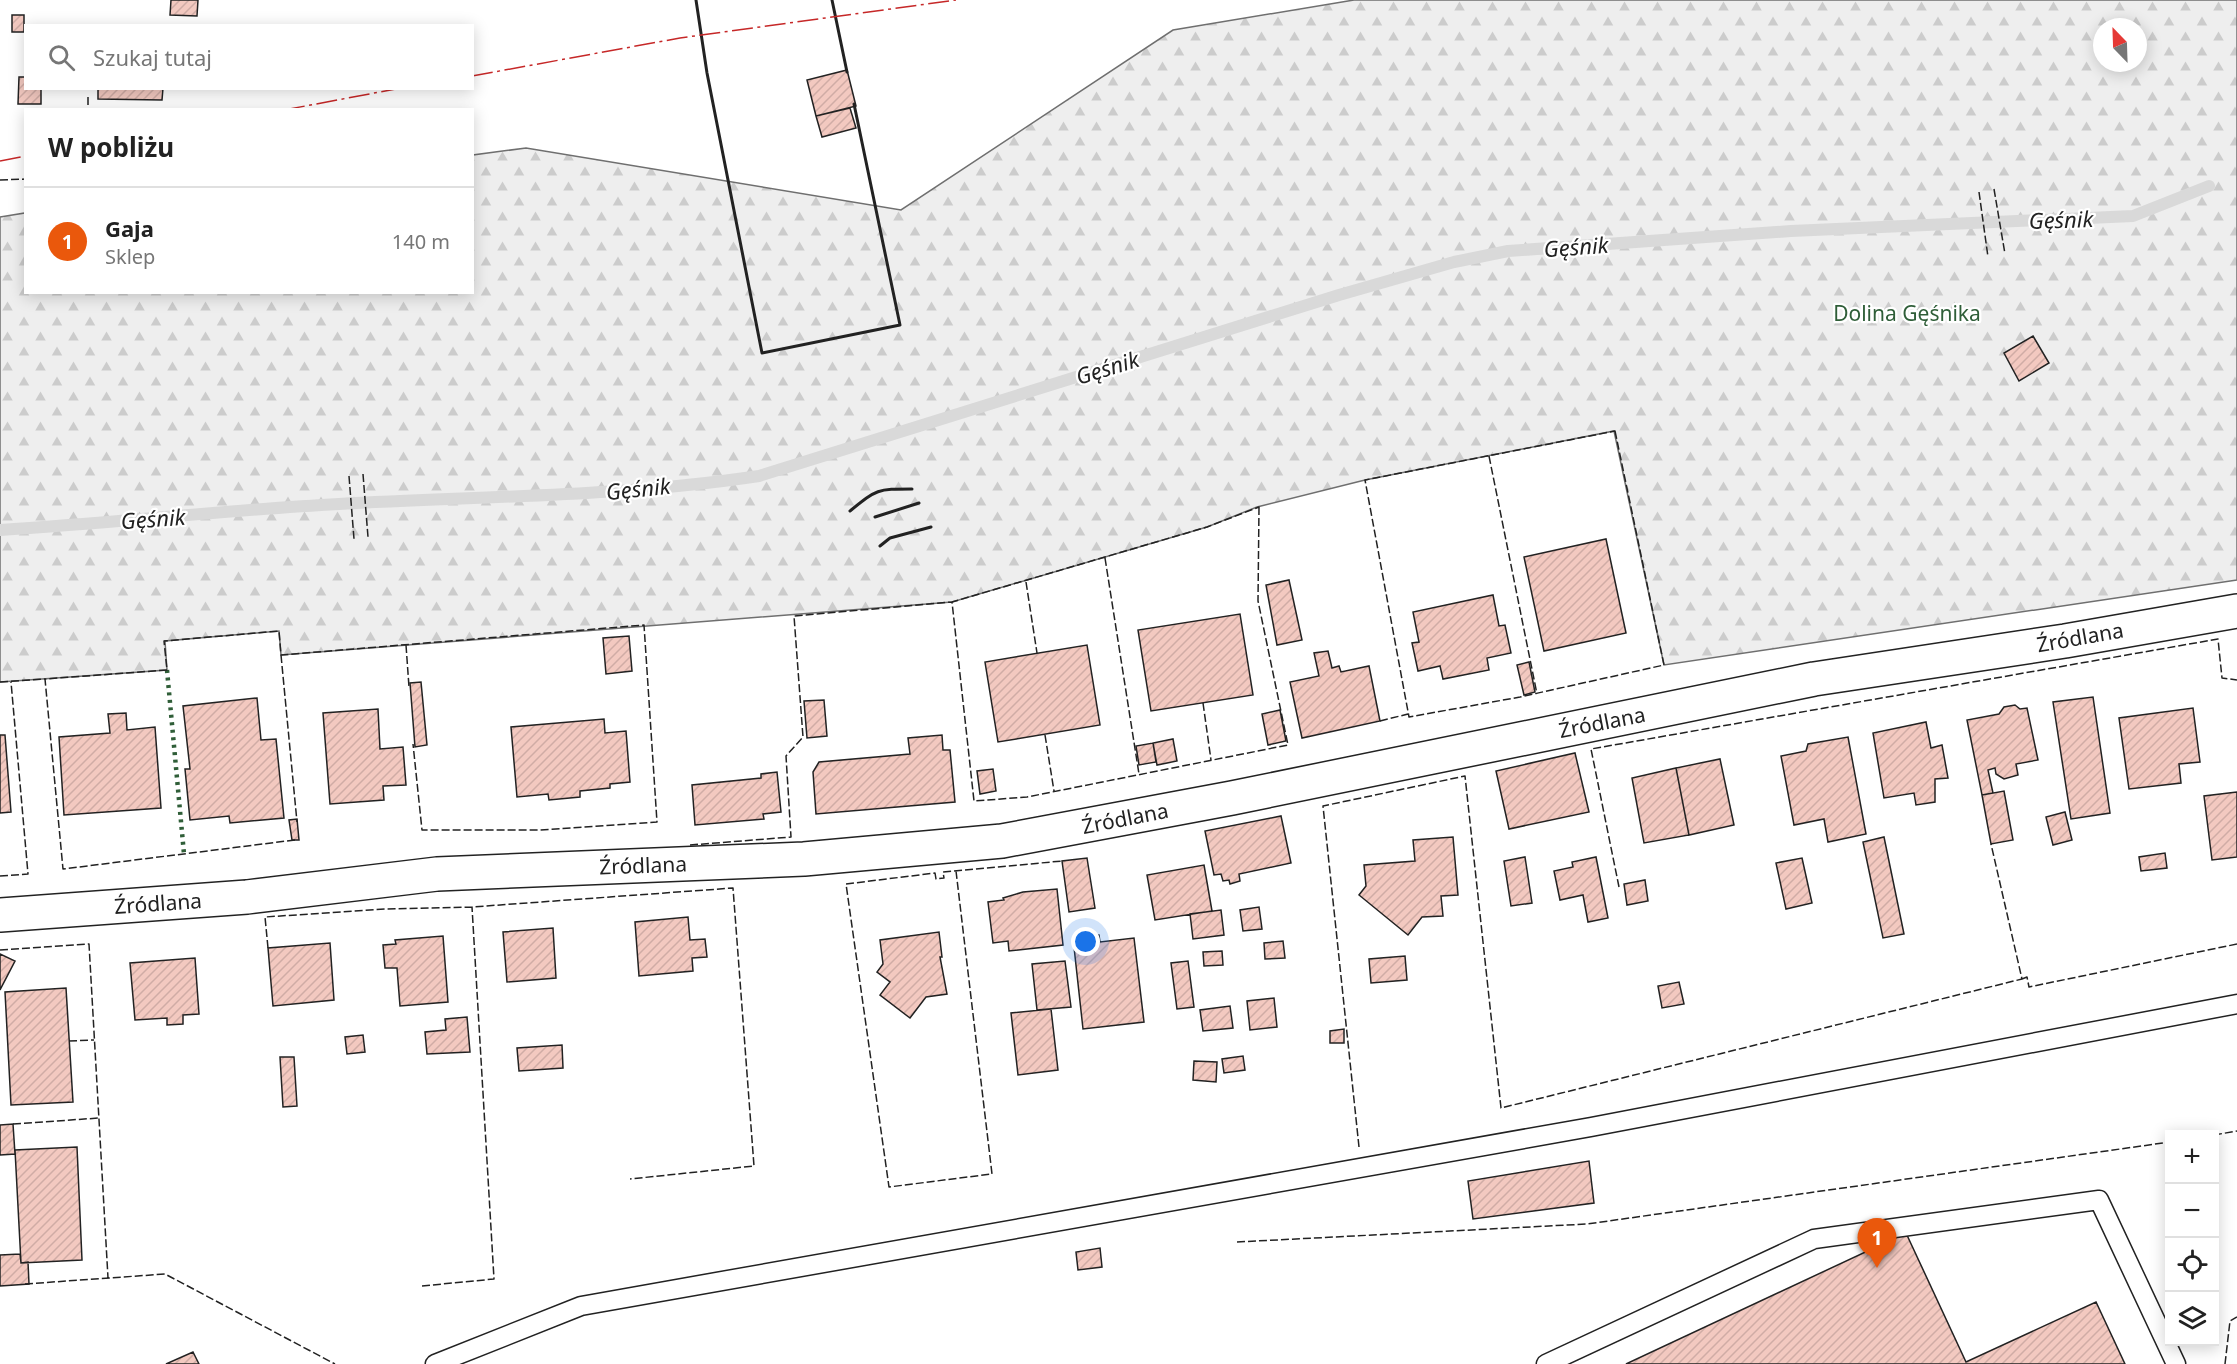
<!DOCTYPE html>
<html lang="pl">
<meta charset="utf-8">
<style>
:root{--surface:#fff;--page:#f6f6f6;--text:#222;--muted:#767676;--line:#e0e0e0;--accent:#ea580c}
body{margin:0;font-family:"Noto Sans",sans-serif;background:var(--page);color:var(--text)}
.controls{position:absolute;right:18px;bottom:18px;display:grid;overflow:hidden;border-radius:0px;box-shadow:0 3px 15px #0003}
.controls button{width:54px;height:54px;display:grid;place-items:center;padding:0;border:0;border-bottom:2px solid var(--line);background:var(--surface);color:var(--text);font:30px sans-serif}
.compass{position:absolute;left:2093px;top:18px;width:54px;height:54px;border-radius:50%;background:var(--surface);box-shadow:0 3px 15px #0003;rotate:337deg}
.you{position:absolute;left:1086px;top:942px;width:21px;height:21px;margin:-15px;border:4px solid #fff;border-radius:50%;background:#1a73e8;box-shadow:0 0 0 9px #1a73e833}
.badge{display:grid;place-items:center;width:39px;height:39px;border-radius:50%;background:var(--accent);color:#fff;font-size:20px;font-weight:700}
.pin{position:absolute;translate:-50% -50px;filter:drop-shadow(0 2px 3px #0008)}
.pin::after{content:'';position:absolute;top:32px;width:21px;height:18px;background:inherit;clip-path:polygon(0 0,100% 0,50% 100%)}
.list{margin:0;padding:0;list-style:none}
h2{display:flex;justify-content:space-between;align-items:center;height:78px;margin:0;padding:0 24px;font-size:26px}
h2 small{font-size:20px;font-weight:400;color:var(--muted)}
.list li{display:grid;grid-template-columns:39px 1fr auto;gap:18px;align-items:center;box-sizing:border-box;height:108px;padding:0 24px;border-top:2px solid var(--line)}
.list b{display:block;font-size:22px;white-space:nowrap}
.list p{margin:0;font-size:20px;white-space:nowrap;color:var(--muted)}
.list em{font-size:20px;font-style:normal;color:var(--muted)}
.icon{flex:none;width:33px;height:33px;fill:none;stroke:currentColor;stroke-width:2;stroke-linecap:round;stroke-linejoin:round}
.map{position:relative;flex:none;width:2237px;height:1364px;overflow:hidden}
.search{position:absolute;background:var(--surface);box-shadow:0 3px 15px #0003;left:24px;top:24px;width:450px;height:66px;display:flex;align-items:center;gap:15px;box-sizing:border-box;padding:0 21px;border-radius:0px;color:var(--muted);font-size:22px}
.panel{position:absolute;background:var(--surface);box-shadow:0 3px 15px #0003;left:24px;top:108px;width:450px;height:186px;border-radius:0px}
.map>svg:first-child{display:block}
</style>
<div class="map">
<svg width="2237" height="1364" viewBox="0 0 2237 1364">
<defs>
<pattern id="forest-firs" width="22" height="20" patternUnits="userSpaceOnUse" patternTransform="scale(1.5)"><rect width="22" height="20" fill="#eee"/><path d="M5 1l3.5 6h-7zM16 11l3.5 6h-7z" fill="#ccc"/></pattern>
<pattern id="building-hatch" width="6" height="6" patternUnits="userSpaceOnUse" patternTransform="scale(1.5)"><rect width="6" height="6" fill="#f3c9c0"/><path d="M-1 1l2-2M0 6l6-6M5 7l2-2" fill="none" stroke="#d0aca5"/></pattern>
</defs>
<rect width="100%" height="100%" fill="#fff"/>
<path fill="url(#forest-firs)" stroke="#6f6f6f" stroke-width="1.5" fill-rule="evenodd" d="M1354,0h883v580l-573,85 -50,-234 -249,49 -108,27 -50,20 -255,75 -671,53 -2,-24 -114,10 2,29 -167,12v-465l25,-4 1,79h446l1,-137 53,-7 375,62 272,-180zM2102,27h36v36h-36z"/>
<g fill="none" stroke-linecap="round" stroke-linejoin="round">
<path stroke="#d9d9d9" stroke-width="12" d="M0,530c113,-7 226,-20 339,-26 140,-8 281,-7 420,-28l580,-181 115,-33 54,-11 283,-20 342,-15 76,-30"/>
</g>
<path fill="url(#building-hatch)" stroke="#222" stroke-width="1.5" d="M171,0h27l-1,16 -27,-1z
M12,15h12v17h-12z
M847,70l9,36 -40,10 -9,-36z
M19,77h7v11h15v16h-23z
M98,88h65l-1,12 -64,-1z
M850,108l6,20 -34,9 -6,-21z
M2033,336l16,27 -30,18 -15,-28z
M1606,539l20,94 -82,18 -20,-94z
M1289,580l13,60 -25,5 -11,-60z
M1493,595l6,31 6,-1 6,28 -24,5 2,12 -46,9 -3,-13 -22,5 -6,-28 7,-1 -6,-30z
M1240,614l13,81 -102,16 -13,-81z
M629,636l3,35 -26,3 -3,-36z
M1087,645l13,80 -102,17 -13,-80z
M1328,651l4,17 7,-2 2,6 28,-6 11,55 -78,17 -12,-56 29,-6 -5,-23z
M1529,662l6,30 -11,3 -7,-30z
M421,682l6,63 -12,2 -5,-64z
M2093,697l17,116 -39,6 -18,-117z
M257,698l4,42 15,-1 8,79 -54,5 -1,-7 -39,4 -5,-51h5l-7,-63z
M824,700l3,36 -20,2 -3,-37z
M2015,705l5,4 7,-1 11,52 -22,4 2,11 -14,4 -8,-5 -1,-6 -7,2 5,23 -11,2 -15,-75 32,-6 5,-7z
M2193,708l7,54 -21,2 2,19 -52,6 -10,-71z
M378,709l2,40 23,-2 3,38 -23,1 1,14 -54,4 -7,-91z
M1280,710l6,31 -18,4 -6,-31z
M126,713l1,17 28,-3 6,81 -97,7 -5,-78 51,-4 -2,-19z
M604,719l1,14 21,-2 4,51 -20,2v4l-30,3v6l-31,3 -1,-6 -31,3 -6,-70z
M1926,722l5,26 11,-3 6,33 -13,1v23l-19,3 -2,-12 -30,5 -11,-65z
M0,735h5l6,77 -11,1z
M942,735l1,15h7l5,52 -139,12 -3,-42 6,-10 91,-8 -2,-16z
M1848,737l18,97 -38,8 -4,-23 -30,6 -13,-69 25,-5 2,-7z
M1173,739l4,22 -20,4 -4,-22z
M1153,743l3,19 -17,3 -3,-19z
M1575,753l14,59 -80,17 -13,-58z
M1720,759l14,66 -45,10 -13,-67z
M1676,768l13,67 -45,8 -12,-65z
M993,769l3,22 -16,3 -3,-23z
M777,772l4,40 -18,2 1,5 -69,6 -3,-40 69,-7v-4z
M2004,791l9,49 -22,4 -9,-49z
M2237,792v65l-25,3 -8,-64z
M2065,812l7,28 -19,5 -7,-28z
M1281,816l10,47 -52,11 1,7 -10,3 -1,-4 -6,1 -2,-7 -7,1 -9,-44z
M297,819l2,21h-7l-3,-20z
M1453,837l5,58 -17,1 2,20 -21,1 -14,18 -49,-40 7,-9 -2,-21 51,-4 -2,-21z
M1884,837l20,97 -21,4 -20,-96z
M2165,853l2,15 -26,3 -2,-14z
M1525,857l7,46 -21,3 -7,-45z
M1596,857l12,61 -20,4 -5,-27 -23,5 -6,-29 19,-4 -1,-5z
M1087,858l8,50 -26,4 -7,-51z
M1802,858l10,45 -26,6 -10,-46z
M1204,865l8,46 -57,9 -8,-45z
M1645,880l3,21 -21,4 -3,-21z
M1057,889l6,56 -54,6 -1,-10 -15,2 -5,-41 16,-2 -1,-2 20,-6z
M1259,907l3,22 -19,2 -3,-21z
M1221,910l3,25 -31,4 -3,-25z
M688,917l2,23 15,-1 2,18 -15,1 1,13 -54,5 -4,-54z
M553,928l3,50 -49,4 -4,-50z
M939,932l3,25h-2l7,37 -21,3 -16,21 -30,-23 10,-13 -13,-10 6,-8 -3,-24z
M1099,935l1,7 34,-4 10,84 -61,7 -10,-91z
M443,936l5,66 -48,4 -3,-38h-12l-2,-23 13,-1 -1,-4z
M1283,941l2,17 -20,1 -1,-16z
M330,943l4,57 -61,6 -5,-58z
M1222,951l1,14 -19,1 -1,-14z
M0,954l15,7 -15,29z
M1405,956l2,24 -36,3 -2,-24z
M195,958l4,56 -16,1v9l-16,1v-7l-32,2 -5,-57z
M1065,961l6,46 -34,3 -5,-46z
M1188,961l6,46 -17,2 -6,-46z
M1679,982l5,22 -22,4 -4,-22z
M66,988l7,114 -62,3 -6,-113z
M1274,998l3,29 -27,3 -3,-29z
M1230,1006l3,22 -30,3 -3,-21z
M1051,1009l7,61 -40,5 -7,-62z
M467,1017l3,35 -43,2 -2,-22 21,-2 -1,-11z
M1344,1029v14h-14v-12z
M363,1035l2,17 -18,2 -2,-17z
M562,1045l1,23 -44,3 -2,-23z
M1243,1056l2,14 -21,3 -2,-14z
M280,1057h14l3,49 -14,1z
M1194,1061l23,1 -1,20 -23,-2z
M13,1124l2,30 -15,1v-30z
M77,1147l5,113 -61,3 -6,-113z
M1589,1161l5,42 -121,16 -5,-38z
M1906,1233l60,129 130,-60 29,62h-499z
M1100,1248l2,19 -24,3 -2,-18z
M20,1254l1,9 7,-1 1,22 -29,2v-31z
M193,1352l6,12h-33z"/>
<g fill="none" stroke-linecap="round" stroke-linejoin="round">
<defs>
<path id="service" d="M435,1364l146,-58 1010,-179 646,-123
M1546,1364l268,-125 285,-39 77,164"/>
<path id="minor" d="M0,915l247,-18 190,-23 367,-15 198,-18 230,-43 582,-119 251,-38 172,-30"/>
</defs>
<use href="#service" stroke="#222" stroke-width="21"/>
<use href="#minor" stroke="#222" stroke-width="36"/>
<use href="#service" stroke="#fff" stroke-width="18"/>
<use href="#minor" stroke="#fff" stroke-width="33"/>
<path stroke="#2f5e38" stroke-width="4.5" stroke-dasharray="3 4.5" stroke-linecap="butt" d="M167,670l17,184"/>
<path stroke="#222" stroke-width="1.5" stroke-dasharray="8 3" stroke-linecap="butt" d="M88,97v13
M0,180l26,-1
M1994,189l11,65
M1979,192l9,65
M1615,431l49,234 -144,32 -111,20 -44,-237z
M1489,456l48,238
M363,474l5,63
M349,476l5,63
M1259,507l-1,94 30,144 -261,52 -53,4 -22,-199 255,-75z
M1105,558l34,216
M1026,582l11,71
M406,645l3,42
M281,655l16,167
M0,682l45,-3
M1203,703l8,57
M1380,721l28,-7
M1045,735l9,56
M295,840l-232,29 -18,-190 122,-9 -3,-29 115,-10 2,24 363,-30 13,197 -117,8h-118l-9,-86
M690,845l101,-8 -5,-81 17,-19 -9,-121 158,-14
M956,871l36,303 -103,13 -43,-303 89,-11 1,6 8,-1 -1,-6 119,-11
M0,876l28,-2 -17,-192
M1619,887l-28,-138 627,-110 4,39 15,2
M268,948l-3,-31 120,-8 87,-2 261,-19 21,278 -124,13
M0,950l89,-6 19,334
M2022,979l5,-2 2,10 208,-43
M69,1041l25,-1
M13,1124l86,-6
M2214,1135l23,-4
M1359,1147l-36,-341 142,-30 36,332 521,-129 -31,-135
M1237,1242l350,-18 583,-82
M25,1284l140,-10 170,90
M422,1286l72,-7 -22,-372
M2225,1364l5,-43 7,-4"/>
<path stroke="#222" stroke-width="3" d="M696,0l11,73 55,280 138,-28 -46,-221
M832,0l15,72
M850,511c27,-22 27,-22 62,-22
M875,517l44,-14
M880,546l10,-8 41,-11"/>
<path stroke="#c62828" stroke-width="1.5" stroke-dasharray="21 4.5 3 4.5" stroke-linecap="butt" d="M472,76l208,-38 276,-38
M284,110l117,-22
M0,161l26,-5"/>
</g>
<g text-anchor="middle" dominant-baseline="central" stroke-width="4.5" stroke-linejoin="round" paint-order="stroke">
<g font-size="21" fill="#2f5e38" stroke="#fff">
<text x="1907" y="313">Dolina Gęśnika</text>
</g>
<g font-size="21" fill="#222" stroke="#fff">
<text transform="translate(2080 637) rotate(-10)">Źródlana</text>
<text transform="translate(1602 722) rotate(-11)">Źródlana</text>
<text transform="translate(1125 818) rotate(-11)">Źródlana</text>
<text transform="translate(643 865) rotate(-2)">Źródlana</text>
<text transform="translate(158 903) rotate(-4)">Źródlana</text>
</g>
<g font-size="22" font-style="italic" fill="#222" stroke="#fff">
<text transform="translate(2061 219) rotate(-2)">Gęśnik</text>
<text transform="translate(1576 246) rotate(-4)">Gęśnik</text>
<text transform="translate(1107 367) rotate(-17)">Gęśnik</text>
<text transform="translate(638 488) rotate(-6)">Gęśnik</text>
<text transform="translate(153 518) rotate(-4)">Gęśnik</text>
</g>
</g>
</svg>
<div class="controls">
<button>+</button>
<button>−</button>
<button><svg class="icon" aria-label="locate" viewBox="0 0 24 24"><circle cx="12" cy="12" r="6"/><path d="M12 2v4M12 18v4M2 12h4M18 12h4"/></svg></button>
<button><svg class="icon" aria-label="layers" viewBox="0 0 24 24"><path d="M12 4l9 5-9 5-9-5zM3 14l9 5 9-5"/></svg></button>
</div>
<svg class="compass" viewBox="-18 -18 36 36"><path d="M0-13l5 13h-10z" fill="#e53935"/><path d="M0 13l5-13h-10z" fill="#767676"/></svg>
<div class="you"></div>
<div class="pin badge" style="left:1877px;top:1268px">1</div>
<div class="search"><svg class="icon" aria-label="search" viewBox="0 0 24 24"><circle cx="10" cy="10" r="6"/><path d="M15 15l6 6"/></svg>Szukaj tutaj</div>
<section class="panel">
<h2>W pobliżu<small></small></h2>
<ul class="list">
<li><span class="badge">1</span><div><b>Gaja</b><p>Sklep</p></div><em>140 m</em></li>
</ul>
</section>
</div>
